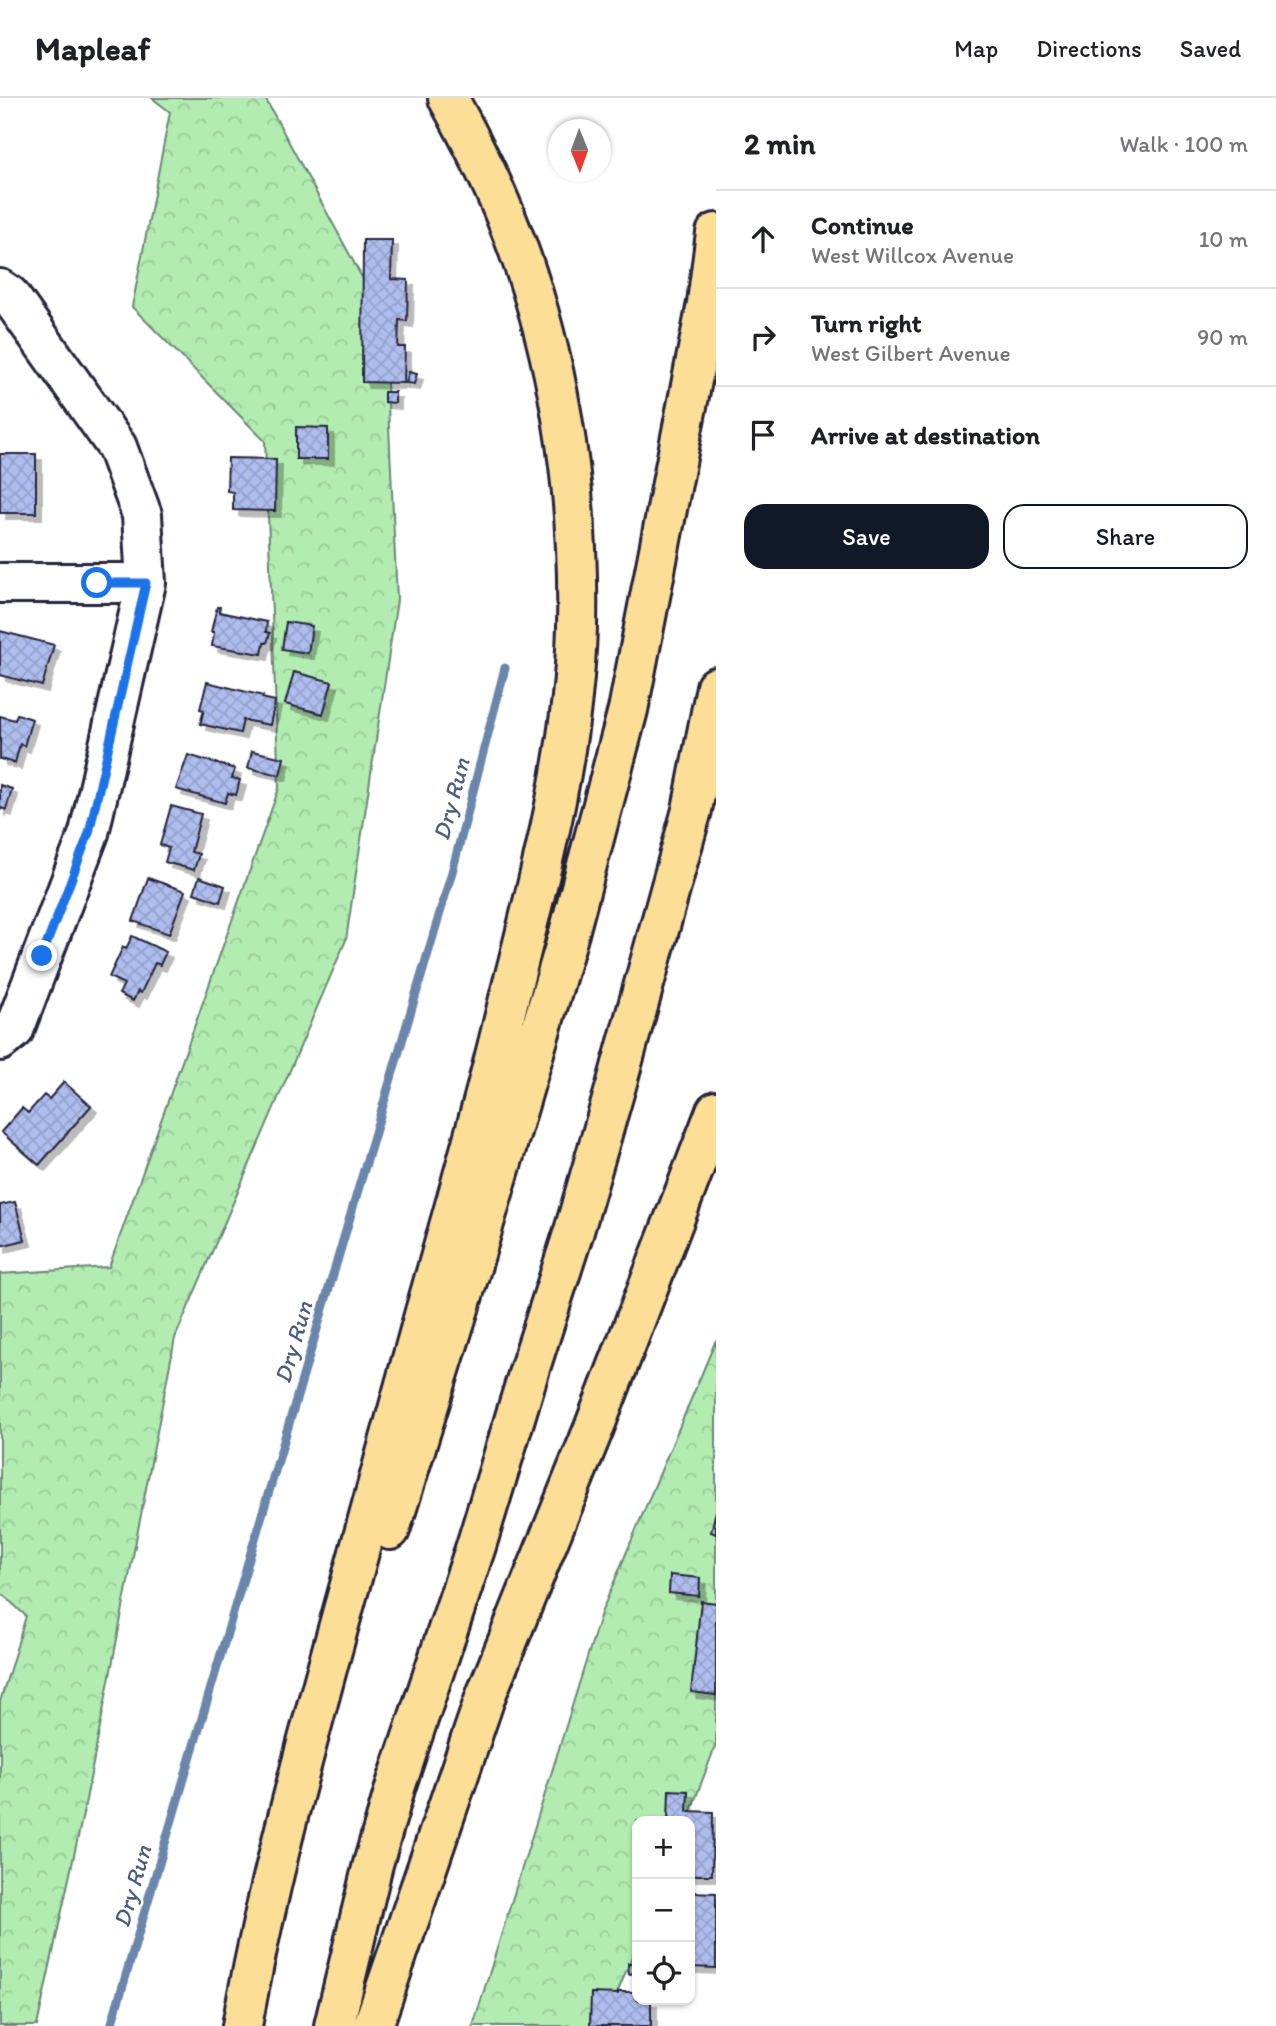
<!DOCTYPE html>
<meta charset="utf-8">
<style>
:root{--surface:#fff;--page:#f2f2f2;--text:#202124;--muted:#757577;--line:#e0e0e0;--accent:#111827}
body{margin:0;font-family:Itim,sans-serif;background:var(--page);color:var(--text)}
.controls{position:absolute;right:21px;bottom:21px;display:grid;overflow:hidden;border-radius:14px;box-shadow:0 2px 5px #0004}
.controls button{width:63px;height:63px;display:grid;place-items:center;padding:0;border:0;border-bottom:2px solid var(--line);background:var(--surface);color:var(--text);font:35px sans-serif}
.compass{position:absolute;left:548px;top:21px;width:63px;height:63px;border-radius:50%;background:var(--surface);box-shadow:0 2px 5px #0004;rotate:179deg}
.stop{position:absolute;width:21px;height:21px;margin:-16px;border:5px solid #1a73e8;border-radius:50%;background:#fff}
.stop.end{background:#1a73e8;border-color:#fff;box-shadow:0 2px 7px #0008}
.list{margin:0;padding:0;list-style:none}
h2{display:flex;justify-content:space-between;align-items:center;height:91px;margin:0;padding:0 28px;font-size:30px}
h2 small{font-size:23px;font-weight:400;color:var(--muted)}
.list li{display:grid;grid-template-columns:46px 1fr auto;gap:21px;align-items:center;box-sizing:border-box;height:98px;padding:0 28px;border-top:2px solid var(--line)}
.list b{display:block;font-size:26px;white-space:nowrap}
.list p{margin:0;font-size:23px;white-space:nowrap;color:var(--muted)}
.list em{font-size:23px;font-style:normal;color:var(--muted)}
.actions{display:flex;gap:14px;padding:21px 28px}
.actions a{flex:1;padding:16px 0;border:2px solid var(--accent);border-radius:21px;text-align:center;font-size:24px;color:var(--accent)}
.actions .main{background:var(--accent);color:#fff}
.icon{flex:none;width:38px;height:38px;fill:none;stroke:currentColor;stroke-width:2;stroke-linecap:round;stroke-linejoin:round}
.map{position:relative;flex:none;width:716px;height:1928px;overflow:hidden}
header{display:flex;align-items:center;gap:42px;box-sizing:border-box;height:98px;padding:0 35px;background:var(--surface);border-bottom:2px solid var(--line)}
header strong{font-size:33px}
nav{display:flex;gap:38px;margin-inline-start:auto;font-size:24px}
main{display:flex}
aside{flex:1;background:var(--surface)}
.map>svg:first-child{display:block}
</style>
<header>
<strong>Mapleaf</strong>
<nav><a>Map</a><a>Directions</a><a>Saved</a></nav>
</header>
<main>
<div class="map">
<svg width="716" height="1928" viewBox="0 0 716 1928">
<defs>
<pattern id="forest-crowns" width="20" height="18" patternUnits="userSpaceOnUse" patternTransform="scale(1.75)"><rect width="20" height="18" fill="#b2ecb0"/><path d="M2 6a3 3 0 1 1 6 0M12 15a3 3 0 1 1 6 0" fill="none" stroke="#99ca98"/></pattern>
<pattern id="building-cross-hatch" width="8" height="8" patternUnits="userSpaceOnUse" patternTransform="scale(1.75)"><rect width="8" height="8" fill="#aebded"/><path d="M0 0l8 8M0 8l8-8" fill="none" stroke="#95a2cc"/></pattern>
<filter id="shadow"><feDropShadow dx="6" dy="6" stdDeviation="0" flood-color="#0004"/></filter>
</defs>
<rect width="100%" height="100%" fill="#fff"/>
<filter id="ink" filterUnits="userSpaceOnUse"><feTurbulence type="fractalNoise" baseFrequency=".0143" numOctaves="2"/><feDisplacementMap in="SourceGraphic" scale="14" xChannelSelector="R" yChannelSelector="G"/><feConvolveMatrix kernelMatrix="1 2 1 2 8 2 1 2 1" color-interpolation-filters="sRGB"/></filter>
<g filter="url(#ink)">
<path fill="url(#forest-crowns)" stroke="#6a8776" stroke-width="2" d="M152,0h113l119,220 13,282 -51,340 -171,398 -89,462 -49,226h-37v-324l26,-86 -26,-24v-318l109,-7 170,-479 -14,-347 -133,-134 38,-195z
M716,1242v404l-29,77h-50v123l-33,82h-131l128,-413z"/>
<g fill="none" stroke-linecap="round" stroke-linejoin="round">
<path stroke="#6a86ab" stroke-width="9" d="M111,1928l341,-1154 53,-204"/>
</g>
<path fill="url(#building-cross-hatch)" stroke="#22223b" stroke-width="2" filter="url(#shadow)" d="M363,142h29l-1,39 17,1 -1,41 -8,-1 -1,27h7l-1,36 -42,-1z
M409,274l8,2 -3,10 -8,-1z
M384,294h11v11l-11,-1z
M296,329l32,1v31h-32z
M0,356h36v59h-36z
M228,360l48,1 -1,52 -42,-1v-18l-6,-1z
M217,509h3l-1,5 48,10 -1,10 4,1 -3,10h-3l-2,11 -50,-8 2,-14h-3z
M286,524l26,4 -4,27 -26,-4z
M0,533l54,14 -12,41 -42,-11z
M294,574l38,10 -9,32 -38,-10z
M207,584l56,14 -1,2 13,3 -5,24 -27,-5 -3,13 -40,-9 4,-14 -4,-1z
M17,616l15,5 -8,27 -4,-2 -5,19 -15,-4v-43l15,4z
M252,653l32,7 -4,17 -32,-7z
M188,657l47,14 -3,9 8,2 -4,15 -8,-2 -3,10 -49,-14z
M0,687l12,4 -6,21 -5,-2 -1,3z
M171,708l30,8 -10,38 8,2 -5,16 -29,-8 4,-14 -9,-3z
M199,779l26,9 -5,16 -26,-9z
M148,780l37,13 -16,43 -36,-13z
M132,838l34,16 -6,13 -5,-2 -14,30 -3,-2 -5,10 -14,-7 5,-10 -15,-7 14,-30 3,2z
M64,984l27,24 -52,59 -38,-33 21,-24 6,5 16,-18 5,4z
M15,1104l10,38 -25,6v-41z
M716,1413v23l-5,-2z
M670,1477l30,3 -1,18 -30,-3z
M701,1503l15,2v92l-25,-3z
M669,1692l19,1 -1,20 26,1 -1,63h-22v-54h-22z
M690,1794l26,1v75l-26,-1z
M628,1865h9v10l-8,1z
M618,1894h19v8h14v26h-61l1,-33 27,1z"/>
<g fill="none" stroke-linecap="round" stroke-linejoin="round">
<defs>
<path id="minor" d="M0,191l9,6 108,152 25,68 4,68 -57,250 -75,197 -14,11
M0,485h146"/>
<path id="highway" d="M390,1432l71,-228 108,-369 59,-223 79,-407 9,-70
M242,1928c21,-118 52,-235 83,-350 32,-120 65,-239 98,-357 28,-100 57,-199 81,-300 32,-129 69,-258 73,-392 3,-138 -19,-284 -72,-412 -16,-40 -36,-79 -57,-117
M334,1928l39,-162 23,-79 80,-239 54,-178 44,-137 42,-145 76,-276 24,-123
M373,1928l113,-331 108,-267 122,-317"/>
</defs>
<use href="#minor" stroke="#22223b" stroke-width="44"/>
<use href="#highway" stroke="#22223b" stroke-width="44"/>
<use href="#minor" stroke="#fff" stroke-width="38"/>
<use href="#highway" stroke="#fdde96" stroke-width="38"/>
</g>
</g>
<g fill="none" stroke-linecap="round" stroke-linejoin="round" filter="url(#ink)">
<path stroke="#1a73e8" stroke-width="9" d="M42,858l47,-123 57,-250h-49"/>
</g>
<g text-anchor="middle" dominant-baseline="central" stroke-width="5" stroke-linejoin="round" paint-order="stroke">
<g font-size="24" font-style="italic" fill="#4c5c7c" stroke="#fff">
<text transform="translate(451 701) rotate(-75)">Dry Run</text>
<text transform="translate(293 1244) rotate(-74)">Dry Run</text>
<text transform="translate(132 1788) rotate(-74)">Dry Run</text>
</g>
</g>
</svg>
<div class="controls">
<button>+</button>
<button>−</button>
<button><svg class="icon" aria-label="locate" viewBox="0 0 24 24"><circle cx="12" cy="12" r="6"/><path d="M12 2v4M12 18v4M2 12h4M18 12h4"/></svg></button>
</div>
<svg class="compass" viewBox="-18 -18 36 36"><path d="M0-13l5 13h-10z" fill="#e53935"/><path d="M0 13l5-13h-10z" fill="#757577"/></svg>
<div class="stop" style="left:97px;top:485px"></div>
<div class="stop end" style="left:42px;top:858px"></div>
</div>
<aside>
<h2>2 min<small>Walk · 100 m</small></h2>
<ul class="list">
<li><svg class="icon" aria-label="ahead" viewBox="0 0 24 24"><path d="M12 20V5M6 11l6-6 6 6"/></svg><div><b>Continue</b><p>West Willcox Avenue</p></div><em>10 m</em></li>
<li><svg class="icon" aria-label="right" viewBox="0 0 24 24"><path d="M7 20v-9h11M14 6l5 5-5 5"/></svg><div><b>Turn right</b><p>West Gilbert Avenue</p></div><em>90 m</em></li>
<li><svg class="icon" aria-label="arrive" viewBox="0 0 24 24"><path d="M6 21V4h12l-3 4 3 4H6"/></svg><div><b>Arrive at destination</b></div></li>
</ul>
<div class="actions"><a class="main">Save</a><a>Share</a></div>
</aside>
</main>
